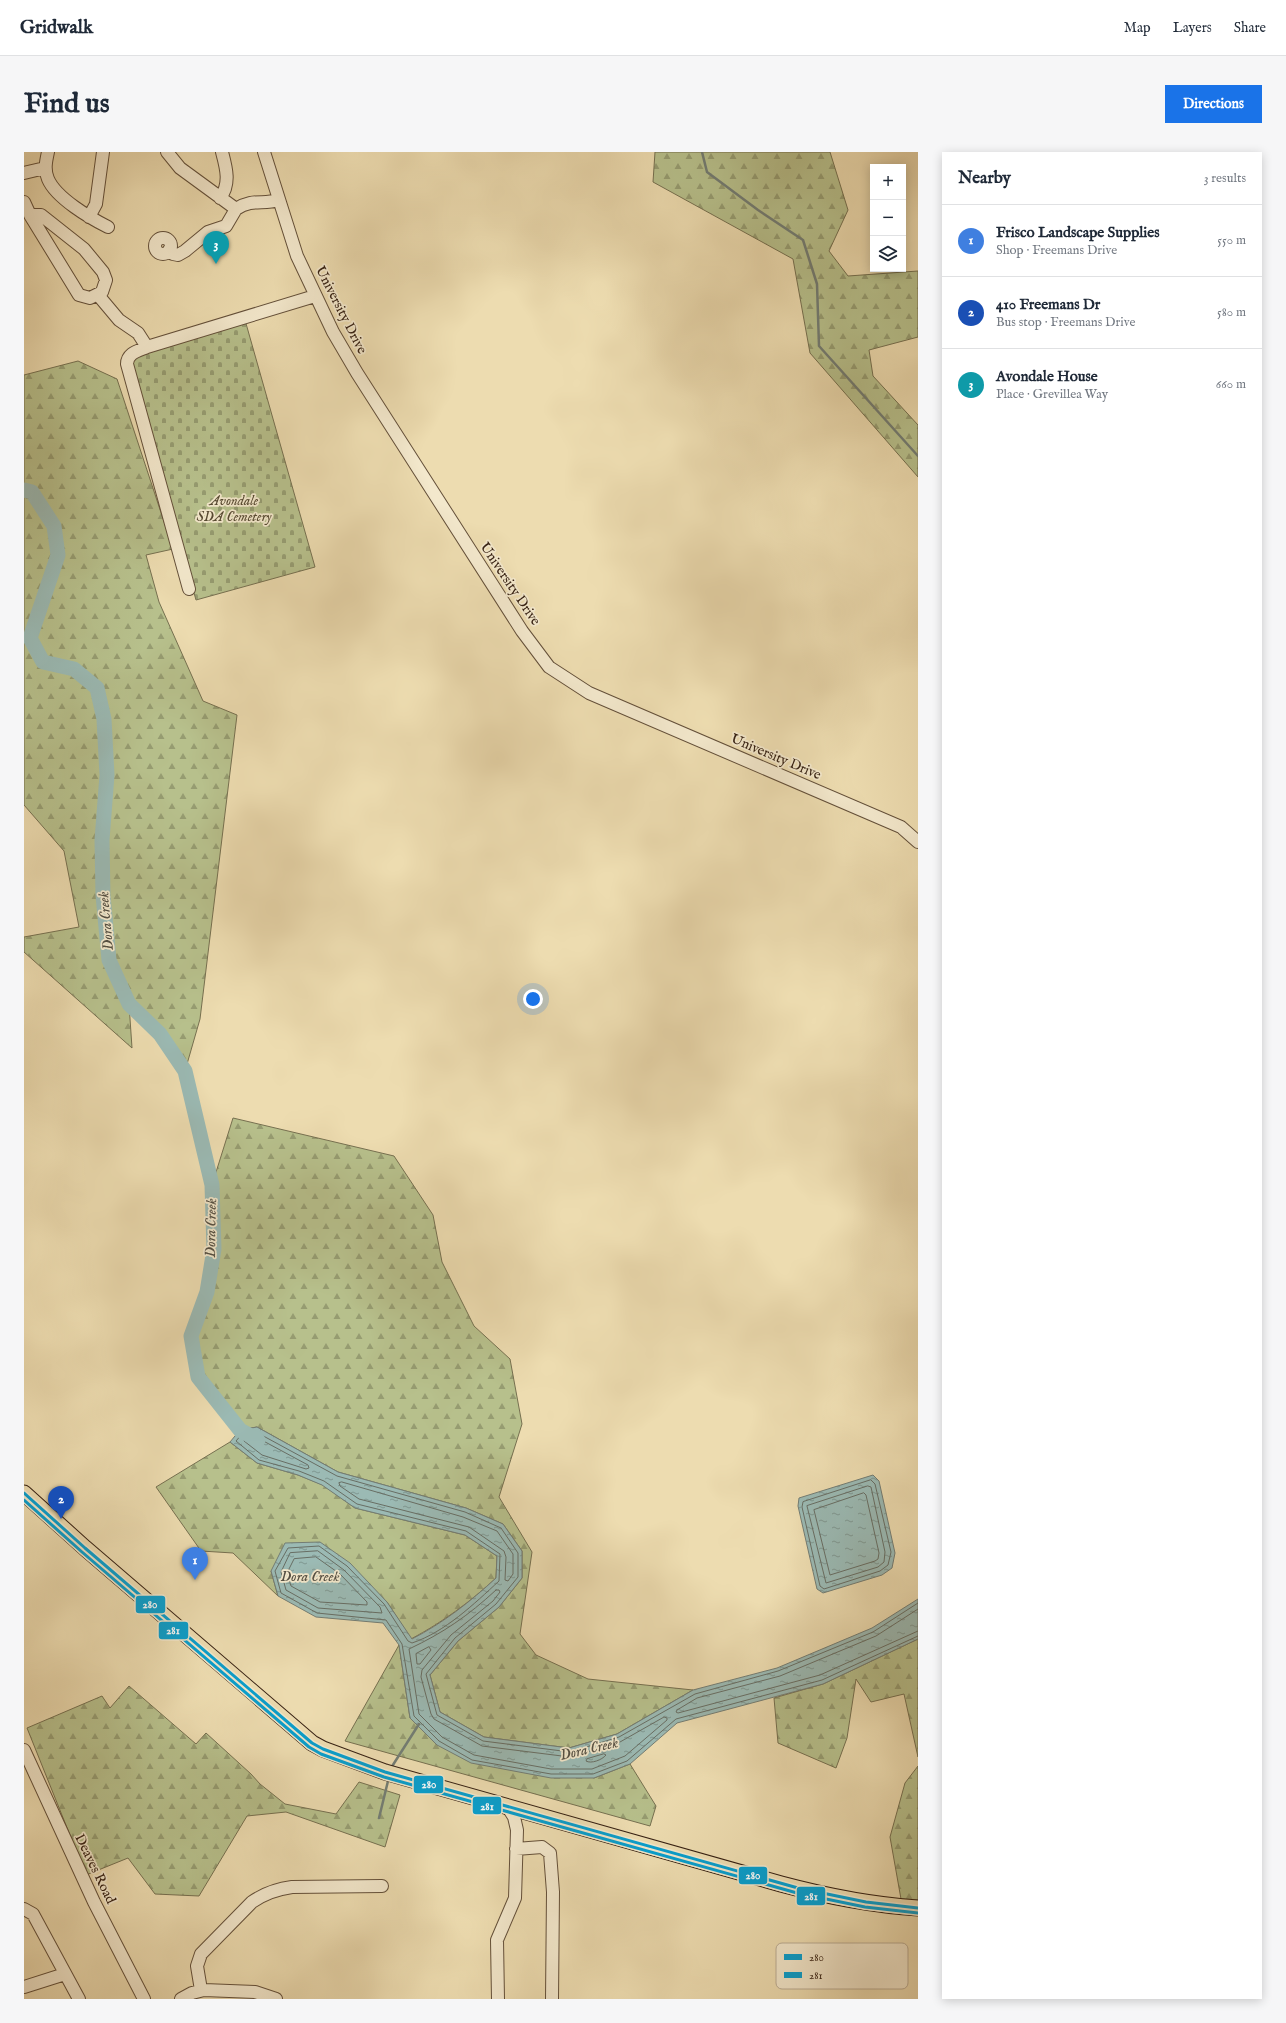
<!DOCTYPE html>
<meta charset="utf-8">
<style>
:root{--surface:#fff;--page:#f6f6f7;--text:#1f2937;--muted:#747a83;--line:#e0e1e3;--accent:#1a73e8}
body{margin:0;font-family:"IM FELL English",serif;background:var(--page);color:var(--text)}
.controls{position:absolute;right:12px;top:12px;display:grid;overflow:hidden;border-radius:0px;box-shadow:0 2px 10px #0003}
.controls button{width:36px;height:36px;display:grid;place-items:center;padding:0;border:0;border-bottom:1px solid var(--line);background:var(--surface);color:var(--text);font:20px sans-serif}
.you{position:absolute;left:509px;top:847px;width:14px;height:14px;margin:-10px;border:3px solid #fff;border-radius:50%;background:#1a73e8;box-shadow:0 0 0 6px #1a73e833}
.badge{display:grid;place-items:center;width:26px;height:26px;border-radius:50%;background:var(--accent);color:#fff;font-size:13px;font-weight:700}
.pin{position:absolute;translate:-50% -33px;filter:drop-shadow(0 1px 2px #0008)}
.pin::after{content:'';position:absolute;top:21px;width:14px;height:12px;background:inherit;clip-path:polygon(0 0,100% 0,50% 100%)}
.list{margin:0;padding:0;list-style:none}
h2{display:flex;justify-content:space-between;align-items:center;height:52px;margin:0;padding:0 16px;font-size:17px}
h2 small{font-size:13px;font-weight:400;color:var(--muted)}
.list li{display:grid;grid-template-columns:26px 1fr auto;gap:12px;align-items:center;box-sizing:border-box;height:72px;padding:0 16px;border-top:1px solid var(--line)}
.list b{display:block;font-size:15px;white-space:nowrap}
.list p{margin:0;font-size:13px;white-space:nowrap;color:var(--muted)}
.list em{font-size:13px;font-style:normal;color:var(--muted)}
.icon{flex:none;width:22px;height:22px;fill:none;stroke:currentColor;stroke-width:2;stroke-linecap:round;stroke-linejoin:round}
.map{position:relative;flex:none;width:894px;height:1847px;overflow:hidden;border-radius:0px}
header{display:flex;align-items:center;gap:24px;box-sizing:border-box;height:56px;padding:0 20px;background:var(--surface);border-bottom:1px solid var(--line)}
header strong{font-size:19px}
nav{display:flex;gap:22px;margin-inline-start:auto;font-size:14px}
.intro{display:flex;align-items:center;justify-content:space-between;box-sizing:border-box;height:96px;padding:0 24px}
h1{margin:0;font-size:28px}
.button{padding:10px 18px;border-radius:0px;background:var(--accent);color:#fff;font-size:14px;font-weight:700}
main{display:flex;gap:24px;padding:0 24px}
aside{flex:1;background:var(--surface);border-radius:0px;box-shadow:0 2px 10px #0003}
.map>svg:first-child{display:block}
</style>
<header>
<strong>Gridwalk</strong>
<nav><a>Map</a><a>Layers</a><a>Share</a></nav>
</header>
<div class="intro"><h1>Find us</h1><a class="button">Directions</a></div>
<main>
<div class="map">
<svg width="894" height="1847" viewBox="0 0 894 1847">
<defs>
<pattern id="forest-firs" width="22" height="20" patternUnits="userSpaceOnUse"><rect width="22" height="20" fill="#b7c08c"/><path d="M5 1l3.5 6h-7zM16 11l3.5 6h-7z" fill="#969c71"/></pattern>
<pattern id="cemetery-stones" width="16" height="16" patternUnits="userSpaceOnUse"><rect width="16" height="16" fill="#b7c08c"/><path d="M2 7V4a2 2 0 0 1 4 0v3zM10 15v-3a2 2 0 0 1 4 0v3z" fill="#969c71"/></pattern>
<pattern id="water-ripples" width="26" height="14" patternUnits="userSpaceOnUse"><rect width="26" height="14" fill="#9bbab4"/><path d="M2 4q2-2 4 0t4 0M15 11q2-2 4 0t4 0" fill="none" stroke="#7f9791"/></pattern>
</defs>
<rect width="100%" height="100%" fill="#eddcb0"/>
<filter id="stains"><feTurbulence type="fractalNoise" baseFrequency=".005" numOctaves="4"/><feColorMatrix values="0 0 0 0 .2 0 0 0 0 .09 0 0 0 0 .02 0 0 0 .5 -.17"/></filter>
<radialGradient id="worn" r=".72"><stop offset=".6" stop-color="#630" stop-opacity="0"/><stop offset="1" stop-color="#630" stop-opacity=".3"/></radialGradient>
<path fill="url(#forest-firs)" stroke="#767050" d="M631,0h175l18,58 -19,41 19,25 70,-5v66l-49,13 4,26 45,49v52l-108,-124 -17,-94 -140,-77z
M54,209l39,18 56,170 -27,6 13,47 44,99 34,14 -37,304 -15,52 -25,-37 -31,-30 3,44 -108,-96v-15l55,-10 -15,-76 -40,-46v-430z
M209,966l161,38 39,59 9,47 32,64 36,33 12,65 -23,73 33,55 -12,82 16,21 52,24 105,11 -76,44 -48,14 -85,-11 -44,-25 -10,-37 28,-34 41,-34 23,-29v-27l-19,-27 -37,-16 -128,-36 -81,-45 -17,3 -42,-53 -7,-41 16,-44 7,-43 -2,-64z
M206,1290l27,21 41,12 25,10 32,23 110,27 32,21 -1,22c-26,24 -53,44 -85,61l-24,-37 -116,-31 7,25 -45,-43 -32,-2 -45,-64z
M894,1487v118l-14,-63 -33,8 -15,-23 -9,59 -11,30 -58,-25 -4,-45 49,-14z
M375,1493l11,73 184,60 36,-14 26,42 -6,20 -305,-85z
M105,1534l67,58 10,-11 45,41 9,10 25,20 51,10 23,-32 41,13 -15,52 -99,-35 -39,4 -48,80 -44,-2 -27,-36 -42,17 -59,-147 75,-32 8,12z
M894,1614v134l-17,-1 -11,-62 15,-54z"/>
<path fill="url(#cemetery-stones)" stroke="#767050" d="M221,168l70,247 -119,33 -66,-235 5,-8z"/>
<path fill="url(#water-ripples)" stroke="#737d74" d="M233,1275l81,45 128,36 37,16 19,27v27l-23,29 -41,34 -28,34 10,37 44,25 85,11 48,-14 76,-44 84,-22 95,-40 46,-29v40l-95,45 -146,39 -47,41 -36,14h-43l-80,-15 -34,-18 -27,-27 -11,-73 -16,-22 -67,-6 -38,-21 -7,-25 14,-28 35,-1 30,21 37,39 25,37c31,-16 58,-37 84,-61l1,-22 -32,-21 -110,-27 -33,-23 -24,-10 -41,-12 -27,-21 10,-12z
M849,1323l6,6 16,72 -3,15 -10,7 -59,18 -6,-4 -19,-83 1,-8z"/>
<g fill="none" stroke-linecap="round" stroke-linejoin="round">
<path stroke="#686e64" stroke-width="1" d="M232,1285l52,28 1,3 -3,1 -44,-14 -18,-14 1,-3z
M847,1328l4,4 16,68 -3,13 -8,6 -56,18 -4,-3 -18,-79 1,-5z
M318,1330l121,35 34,14 16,23v20l-5,7 -3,-1 1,-23 -2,-6 -35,-24 -110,-28 -19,-13 -1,-3z
M844,1334l3,1 14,65 -1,10 -6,5 -52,16 -19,-77z
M840,1341l2,2 13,58 -1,6 -3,2 -45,14 -16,-65z
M294,1399l26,19 36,37 2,6 -64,-5 -32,-18 -5,-18 9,-19z
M292,1405l24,17 27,28v3l-47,-3 -29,-16 -4,-13 7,-14z
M472,1438h3l1,2 -7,9 -42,34 -29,35 -1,7 10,37 3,5 48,27 88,11 50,-15 44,-25 3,1v2l-42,36 -33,13h-41l-77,-14 -32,-18 -23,-23 -10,-65c34,-16 59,-33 87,-59z
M894,1451l-45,29 -95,39 -83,23 -76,43 -49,15 -87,-11 -46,-26 -11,-41 29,-36 41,-34 22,-27v-24l-17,-25 -36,-16 -128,-36 -81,-44 -14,2 -6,7 23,19 40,11 25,10 33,23 109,27 34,23 -1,27c-25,23 -54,51 -87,62l-4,-2 -24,-37 -37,-38 -28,-20 -31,2 -13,23 6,22 36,20 69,7 16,24 12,72 25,25 33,19 79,14h42l34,-13 49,-42 146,-39 96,-44
M894,1457l-42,27 -96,40 -83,22 -20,12 -1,2 2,1 142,-38 98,-44
M405,1495l2,3 -11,14h-3l-1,-10z
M580,1602l2,1c-4,5 -15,9 -20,6l1,-2z"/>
<path stroke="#737d74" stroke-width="2.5" d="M678,0l5,20 51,38 45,30 14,44 2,62 99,110
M367,1616l28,-44
M355,1666l9,-37"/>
<path stroke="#9bbab4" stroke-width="15" d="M0,338l8,2 22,34 4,29 -28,83 13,24 31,7 23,19 7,31 3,56 -5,65 1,55 6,65 20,44 31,30 25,37 27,114 2,64 -7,43 -16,44 7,41 42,53 18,10"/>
<defs>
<path id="minor" d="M24,0c-2,9 -4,18 0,27 8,19 42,39 60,48
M143,0l13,16 56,41
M240,0l33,104 36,76 24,41 165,258 27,36 40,26 312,134 17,15
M0,21l21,-5
M196,46c11,-14 6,-31 2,-46
M0,50l6,13 49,80 11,3 12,-6 4,-12 -3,-8 -19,-23 -43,-34h-11
M212,57c17,-11 27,-4 42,-9
M65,65l7,-13 7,-52
M131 94a8 8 0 1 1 16 0a8 8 0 1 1-16 0Z
M145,98l4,4 5,1 7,-4 23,-19 18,-6 10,-17
M74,143l21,25 19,13 9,14
M165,437l-62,-225c0,-11 11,-13 20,-17l168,-51
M0,1598l70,152 50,97
M492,1697l26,-2 8,6 3,39 -1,107
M0,1757l9,5 46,85
M0,1835l41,-13
M177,1838l-4,-24 4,-12 51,-52c13,-9 25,-13 40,-15l90,-1
M157,1847l11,-6 12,-3 51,2 21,7
M474,1847l-1,-59 18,-42 2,-68 -3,-13 -7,-11"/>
<path id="major" d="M0,1341l61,55 227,195 11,6 62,23 396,112c45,12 90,21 137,24"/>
</defs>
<use href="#minor" stroke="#64503a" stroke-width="14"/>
<use href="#major" stroke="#362113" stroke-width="17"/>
<use href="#minor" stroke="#f3e8cc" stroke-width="12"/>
<use href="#major" stroke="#eddcb0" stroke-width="15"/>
<defs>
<path id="bus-1" d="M0,1341l61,55 227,195 11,6 62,23 413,116 68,14 52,6"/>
<path id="bus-2" d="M0,1348l58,52 227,195 12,7 63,23 413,116 68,14 53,6"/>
</defs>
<use href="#bus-1" stroke="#f3e8cc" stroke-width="6"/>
<use href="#bus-2" stroke="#f3e8cc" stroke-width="6"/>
<use href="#bus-1" stroke="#089fce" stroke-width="3"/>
<use href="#bus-2" stroke="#089fce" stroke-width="3"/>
</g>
<g text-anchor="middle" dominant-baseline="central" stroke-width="3.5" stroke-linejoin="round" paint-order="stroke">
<g font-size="14" fill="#362113" stroke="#f3e8cc">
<text transform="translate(317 158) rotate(63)">University Drive</text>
<text transform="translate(486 432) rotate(56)">University Drive</text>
<text transform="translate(752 605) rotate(23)">University Drive</text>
<text transform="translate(71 1717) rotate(64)">Deaves Road</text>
</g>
<g font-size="14" font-style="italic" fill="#564931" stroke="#f3e8cc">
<text x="210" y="349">Avondale<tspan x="210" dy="16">SDA Cemetery</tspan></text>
</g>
<g font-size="15" font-style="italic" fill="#544f43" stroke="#f3e8cc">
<text transform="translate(82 769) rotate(-95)">Dora Creek</text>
<text transform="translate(187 1076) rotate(-89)">Dora Creek</text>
<text x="286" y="1424">Dora Creek</text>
<text transform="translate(565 1597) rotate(-13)">Dora Creek</text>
</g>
</g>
<rect x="752" y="1791" width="132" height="46" rx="6" fill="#f3e8cc" stroke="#baac94" stroke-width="1"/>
<rect x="760" y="1802" width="18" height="6" fill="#089fce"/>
<rect x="760" y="1820" width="18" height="6" fill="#089fce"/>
<g font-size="11" fill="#362113">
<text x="785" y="1809">280</text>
<text x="785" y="1827">281</text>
</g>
<g stroke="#f3e8cc" stroke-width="1.5">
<rect x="111" y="1443" width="31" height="19" rx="4" fill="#089fce"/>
<rect x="134" y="1469" width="31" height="19" rx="4" fill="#089fce"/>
<rect x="389" y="1623" width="31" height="19" rx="4" fill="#089fce"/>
<rect x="448" y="1644" width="30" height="19" rx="4" fill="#089fce"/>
<rect x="714" y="1714" width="30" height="19" rx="4" fill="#089fce"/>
<rect x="772" y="1734" width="30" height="20" rx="4" fill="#089fce"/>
</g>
<g font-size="11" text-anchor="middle" font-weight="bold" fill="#fff">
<text x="126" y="1456">280</text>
<text x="149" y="1482">281</text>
<text x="405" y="1636">280</text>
<text x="463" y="1658">281</text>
<text x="729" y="1727">280</text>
<text x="787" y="1748">281</text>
</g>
<rect width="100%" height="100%" filter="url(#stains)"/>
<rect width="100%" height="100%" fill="url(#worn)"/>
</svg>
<div class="controls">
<button>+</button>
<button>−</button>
<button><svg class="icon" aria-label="layers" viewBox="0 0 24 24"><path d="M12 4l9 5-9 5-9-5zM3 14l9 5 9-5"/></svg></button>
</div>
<div class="you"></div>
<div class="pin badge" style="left:171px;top:1428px;background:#3f7fe0">1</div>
<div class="pin badge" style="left:37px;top:1367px;background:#1a4fb4">2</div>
<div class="pin badge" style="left:192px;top:112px;background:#0f9aa8">3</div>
</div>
<aside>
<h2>Nearby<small>3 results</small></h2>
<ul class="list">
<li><span class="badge" style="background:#3f7fe0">1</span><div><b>Frisco Landscape Supplies</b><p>Shop · Freemans Drive</p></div><em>550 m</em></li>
<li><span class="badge" style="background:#1a4fb4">2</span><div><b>410 Freemans Dr</b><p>Bus stop · Freemans Drive</p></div><em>580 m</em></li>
<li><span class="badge" style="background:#0f9aa8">3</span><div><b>Avondale House</b><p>Place · Grevillea Way</p></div><em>660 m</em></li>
</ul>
</aside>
</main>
